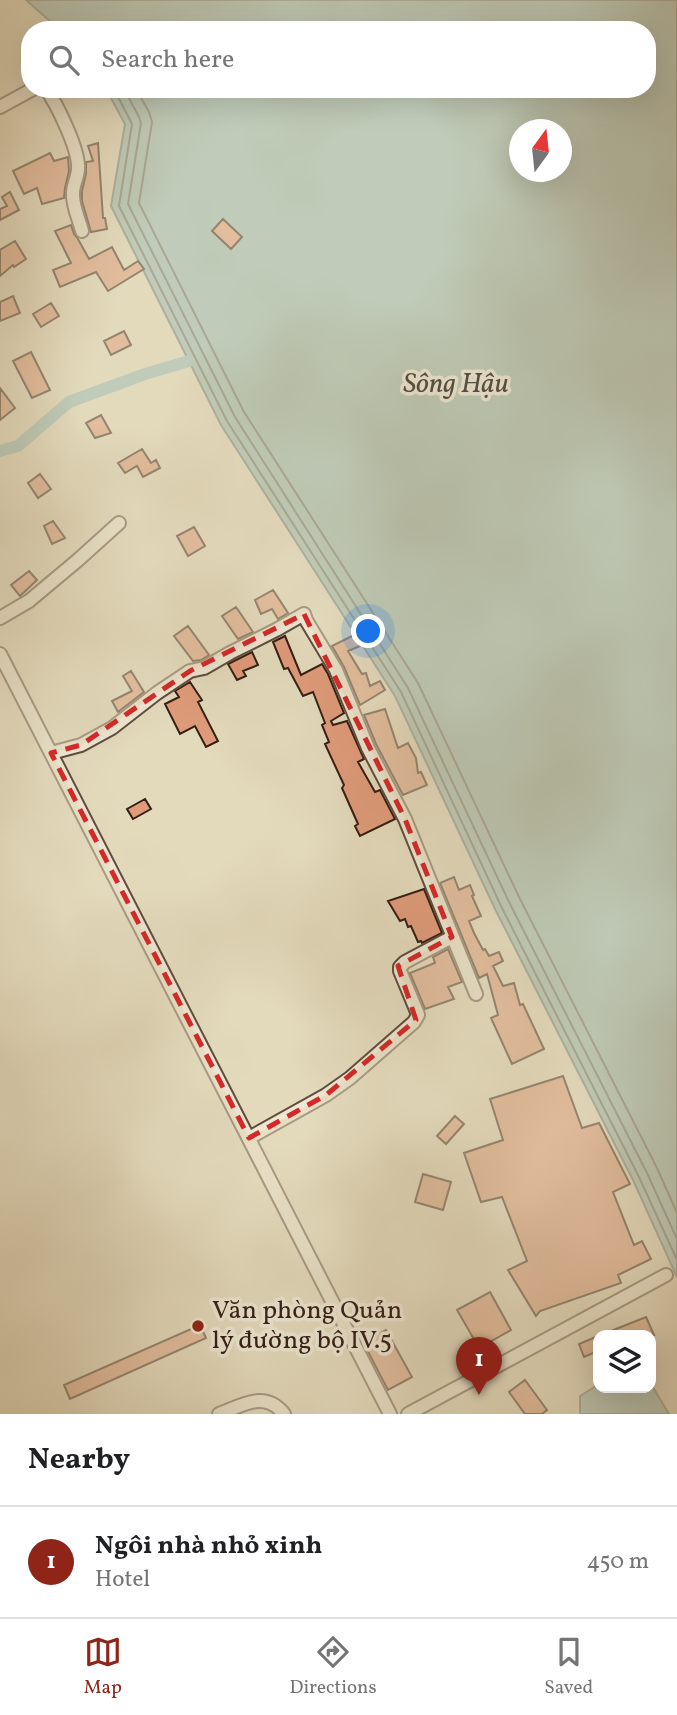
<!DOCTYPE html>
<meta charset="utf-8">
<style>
:root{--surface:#fff;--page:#f6f6f6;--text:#202124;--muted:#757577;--line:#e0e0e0;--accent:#8f2418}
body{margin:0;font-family:Vollkorn,serif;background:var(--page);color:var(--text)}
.controls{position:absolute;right:21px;bottom:21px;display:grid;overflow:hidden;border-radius:14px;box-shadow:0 7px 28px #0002}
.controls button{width:63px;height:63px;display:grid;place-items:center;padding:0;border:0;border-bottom:2px solid var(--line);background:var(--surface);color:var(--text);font:35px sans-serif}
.compass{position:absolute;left:509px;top:119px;width:63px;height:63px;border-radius:50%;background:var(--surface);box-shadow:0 7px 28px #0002;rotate:15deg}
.you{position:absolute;left:369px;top:632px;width:24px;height:24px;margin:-18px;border:5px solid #fff;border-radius:50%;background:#1a73e8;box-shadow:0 0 0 10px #1a73e833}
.badge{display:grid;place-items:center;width:46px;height:46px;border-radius:50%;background:var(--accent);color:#fff;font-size:23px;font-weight:700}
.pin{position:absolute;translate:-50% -58px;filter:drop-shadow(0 2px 4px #0008)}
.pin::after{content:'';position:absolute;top:37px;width:24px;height:21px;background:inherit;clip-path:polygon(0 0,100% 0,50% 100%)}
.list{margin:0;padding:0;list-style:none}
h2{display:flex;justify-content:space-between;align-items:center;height:91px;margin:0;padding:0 28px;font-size:30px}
h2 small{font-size:23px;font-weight:400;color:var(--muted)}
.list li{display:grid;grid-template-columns:46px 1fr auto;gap:21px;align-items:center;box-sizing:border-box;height:112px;padding:0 28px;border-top:2px solid var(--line)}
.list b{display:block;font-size:26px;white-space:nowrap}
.list p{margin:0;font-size:23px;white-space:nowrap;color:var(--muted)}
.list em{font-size:23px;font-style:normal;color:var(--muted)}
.icon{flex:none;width:38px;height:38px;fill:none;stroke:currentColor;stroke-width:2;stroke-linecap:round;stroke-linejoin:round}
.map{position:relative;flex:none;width:677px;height:1414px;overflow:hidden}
.search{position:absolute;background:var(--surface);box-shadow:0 7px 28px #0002;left:21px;right:21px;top:21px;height:77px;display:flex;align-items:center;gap:18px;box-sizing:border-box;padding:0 24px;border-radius:28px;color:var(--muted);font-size:26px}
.sheet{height:203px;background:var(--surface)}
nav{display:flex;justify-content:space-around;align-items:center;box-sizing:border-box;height:98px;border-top:2px solid var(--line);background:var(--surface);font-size:19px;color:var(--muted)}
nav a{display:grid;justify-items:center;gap:4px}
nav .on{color:var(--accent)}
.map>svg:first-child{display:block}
</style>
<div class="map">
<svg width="677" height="1414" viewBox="0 0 677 1414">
<rect width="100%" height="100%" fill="#e3dabc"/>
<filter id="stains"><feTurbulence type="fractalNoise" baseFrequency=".00286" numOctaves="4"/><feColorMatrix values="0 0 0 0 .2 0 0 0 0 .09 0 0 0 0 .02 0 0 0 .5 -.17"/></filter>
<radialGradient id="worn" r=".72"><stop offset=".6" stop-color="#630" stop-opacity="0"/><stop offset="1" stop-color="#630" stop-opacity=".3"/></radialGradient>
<path fill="#96bab5" stroke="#6f7c75" stroke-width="2" fill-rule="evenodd" d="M26,0h651v1277l-44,-97 -137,-269 -101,-215 -174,-271 -110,-219 14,-82 -19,-35h541v-59h-587zM520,130h42v42h-42z
M651,1384l18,30h-89v-18l18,-11v3h53z"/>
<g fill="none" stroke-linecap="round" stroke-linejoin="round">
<path stroke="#656c64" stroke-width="2" d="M114,89l18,35 -13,82 108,215 174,271 101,216 137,269 38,83
M124,89l15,28 2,6 -13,81 107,213 173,271 102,216 137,269 30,66
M136,89l13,23 3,10 -13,81 105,209 174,271 102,216 137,269 20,45"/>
<path stroke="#96bab5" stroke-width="12" d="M0,451l18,-5 51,-44 76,-28 44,-13"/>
</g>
<path fill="#df9b7a" stroke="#341e14" stroke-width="2" d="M98,143l5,75h2l2,11 -16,3 -9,-31v-10l4,-17v-12l7,-1 -5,-15z
M50,153l4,8 14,-4 1,14 -4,17 -1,10 -22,6 -5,-16 -13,6 -11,-23z
M10,192l9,18 -19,10v-11l7,-3 -5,-9z
M223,219l19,18 -11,12 -19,-18z
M71,225l3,9 4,5 11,20 23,-12 12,23 14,-9 6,8 -36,22 -12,-19 -36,15 -7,-17 18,-7 -16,-32z
M15,241l11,18 -12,8 -1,-2 -13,11v-26z
M13,296l7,17 -20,8v-19z
M51,303l8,13 -18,11 -8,-13z
M124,331l7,14 -20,10 -7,-14z
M31,352l19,38 -18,8 -19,-37z
M0,388l15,20 -15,12z
M101,415l10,18 -16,5 -9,-15z
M142,449l9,14 5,-3 4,8 -17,9 -6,-11 -12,7 -7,-10z
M40,474l11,15 -13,9 -10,-15z
M53,521l12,17 -13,6 -8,-18z
M194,527l11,19 -17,10 -11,-20z
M29,571l8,9 -17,16 -9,-11z
M273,590l15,23 -10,6 -6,-10 -11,5 -6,-14z
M236,607l17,25 -15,7 -16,-23z
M188,626l21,29 -8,5 -8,1 -19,-25z
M354,635l6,11 -12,5 14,23 4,-1 4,13 10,-5 5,9 -25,15 -16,-38 -12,-21z
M285,636l16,39 21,-11 6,10 16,39 -13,8 2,4 14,-4 17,38 -6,3 17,30 5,-2 15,29 -35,17 -5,-10 3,-2 -16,-36 2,-3 -19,-41 4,-2 -7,-17 3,-2 -12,-31 -10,4 -15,-28 -4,1 -11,-27z
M252,652l6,13 -15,6 3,5 -9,4 -9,-16z
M131,671l13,21 -26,20 -6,-11 20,-10 -9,-15z
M190,682l12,18 -4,2 20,39 -12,6 -11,-21 -15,8 -15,-30 14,-7 -4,-6z
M385,709l13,39 10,-5 8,15 2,15 3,-1 6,13 -24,10 -27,-51 -12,-29z
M145,799l6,10 -18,10 -6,-10z
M454,877l5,13 11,-5 4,10 -2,1 9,20 -12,5 5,12 9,17 2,-1 4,7 10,-4 4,9 -10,5 10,20 11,-3 6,22 3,-1 21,45 -32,15 -21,-46 7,-3 -11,-41 -8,4 -39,-95z
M424,889l18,44 -20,10 -1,-2 -3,1 -7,-16 -3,1 -3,-8 -5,2 -12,-20z
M448,949l14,33 -14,5 6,12 -29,10 -15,-36 25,-10 -2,-6z
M563,1076l19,52 17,-5 31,61 -17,8 21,53 8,-4 9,18 -33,16 3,8 -81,28 -4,5 -28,-46 19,-9 -25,-64 -21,5 -17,-49 39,-13 -13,-41z
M455,1116l9,8 -18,20 -9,-8z
M423,1174l28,8 -8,28 -28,-8z
M490,1292l21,38 -32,18 -22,-38z
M646,1317l8,18h-53z
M200,1325l6,13 -136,61 -6,-14z
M386,1330l26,47 -24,13 -25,-48z
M598,1336v15l-14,6 -5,-13z
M525,1380l22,30 -5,4h-17l-16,-22z"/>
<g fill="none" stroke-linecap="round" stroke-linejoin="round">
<defs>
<path id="minor" d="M46,89c11,15 32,59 32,77 1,10 -5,17 -5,27 -1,12 6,26 9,38
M0,107l33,-18
M0,618l29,-17 49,-41 41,-37
M0,654l390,760
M51,753l30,-8 31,-17 45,-35 33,-22 14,-3 26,-15 46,-23 28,-16 2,6 30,50 32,78 37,71 71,175
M249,1138l77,-43 24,-17 64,-56 4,-7 -1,-3 -17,-41v-4l5,-5 47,-25
M219,1414c24,-9 46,-24 65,0
M408,1414l258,-139"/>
</defs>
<use href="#minor" stroke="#604d3e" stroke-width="16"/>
<use href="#minor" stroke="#ede7d3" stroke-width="12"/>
</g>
<path d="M0 0H677V1414H0ZM304,614l101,205 47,118 -54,29 18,54 -90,75 -77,43 -198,-385 30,-8 109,-74z" fill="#e3dabc" fill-opacity=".55" fill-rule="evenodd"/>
<path fill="none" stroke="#d62828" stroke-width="5" stroke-dasharray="14 9" stroke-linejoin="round" d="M304,614l101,205 47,118 -54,29 18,54 -90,75 -77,43 -198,-385 30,-8 109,-74z"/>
<circle fill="#8f2418" stroke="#ede7d3" stroke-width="2.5" cx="198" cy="1326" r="7"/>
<g text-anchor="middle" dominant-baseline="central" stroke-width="7" stroke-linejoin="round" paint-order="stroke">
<g font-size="26" fill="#341e14" stroke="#ede7d3" text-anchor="start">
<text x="212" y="1311">Văn phòng Quản<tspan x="212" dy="30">lý đường bộ IV.5</tspan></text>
</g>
<g font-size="28" font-style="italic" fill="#514d44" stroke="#ede7d3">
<text x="456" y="384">Sông Hậu</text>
</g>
</g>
<rect width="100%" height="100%" filter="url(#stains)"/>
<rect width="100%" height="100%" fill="url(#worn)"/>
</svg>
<div class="controls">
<button><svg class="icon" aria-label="layers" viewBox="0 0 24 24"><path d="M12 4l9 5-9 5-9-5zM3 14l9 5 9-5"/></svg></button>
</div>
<svg class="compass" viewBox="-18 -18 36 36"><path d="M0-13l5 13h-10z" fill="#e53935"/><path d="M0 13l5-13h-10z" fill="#757577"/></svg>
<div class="you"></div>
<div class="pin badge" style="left:479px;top:1395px">1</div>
<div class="search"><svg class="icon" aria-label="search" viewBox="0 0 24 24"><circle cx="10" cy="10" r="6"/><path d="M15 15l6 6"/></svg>Search here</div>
</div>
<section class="sheet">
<h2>Nearby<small></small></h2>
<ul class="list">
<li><span class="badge">1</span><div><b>Ngôi nhà nhỏ xinh</b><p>Hotel</p></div><em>450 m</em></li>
</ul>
</section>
<nav>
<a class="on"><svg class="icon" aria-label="map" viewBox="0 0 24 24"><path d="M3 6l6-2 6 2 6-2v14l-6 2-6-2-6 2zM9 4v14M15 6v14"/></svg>Map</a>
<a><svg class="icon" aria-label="directions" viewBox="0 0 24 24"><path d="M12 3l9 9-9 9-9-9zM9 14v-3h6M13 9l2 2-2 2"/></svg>Directions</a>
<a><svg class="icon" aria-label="saved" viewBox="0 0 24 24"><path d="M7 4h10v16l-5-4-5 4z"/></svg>Saved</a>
</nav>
